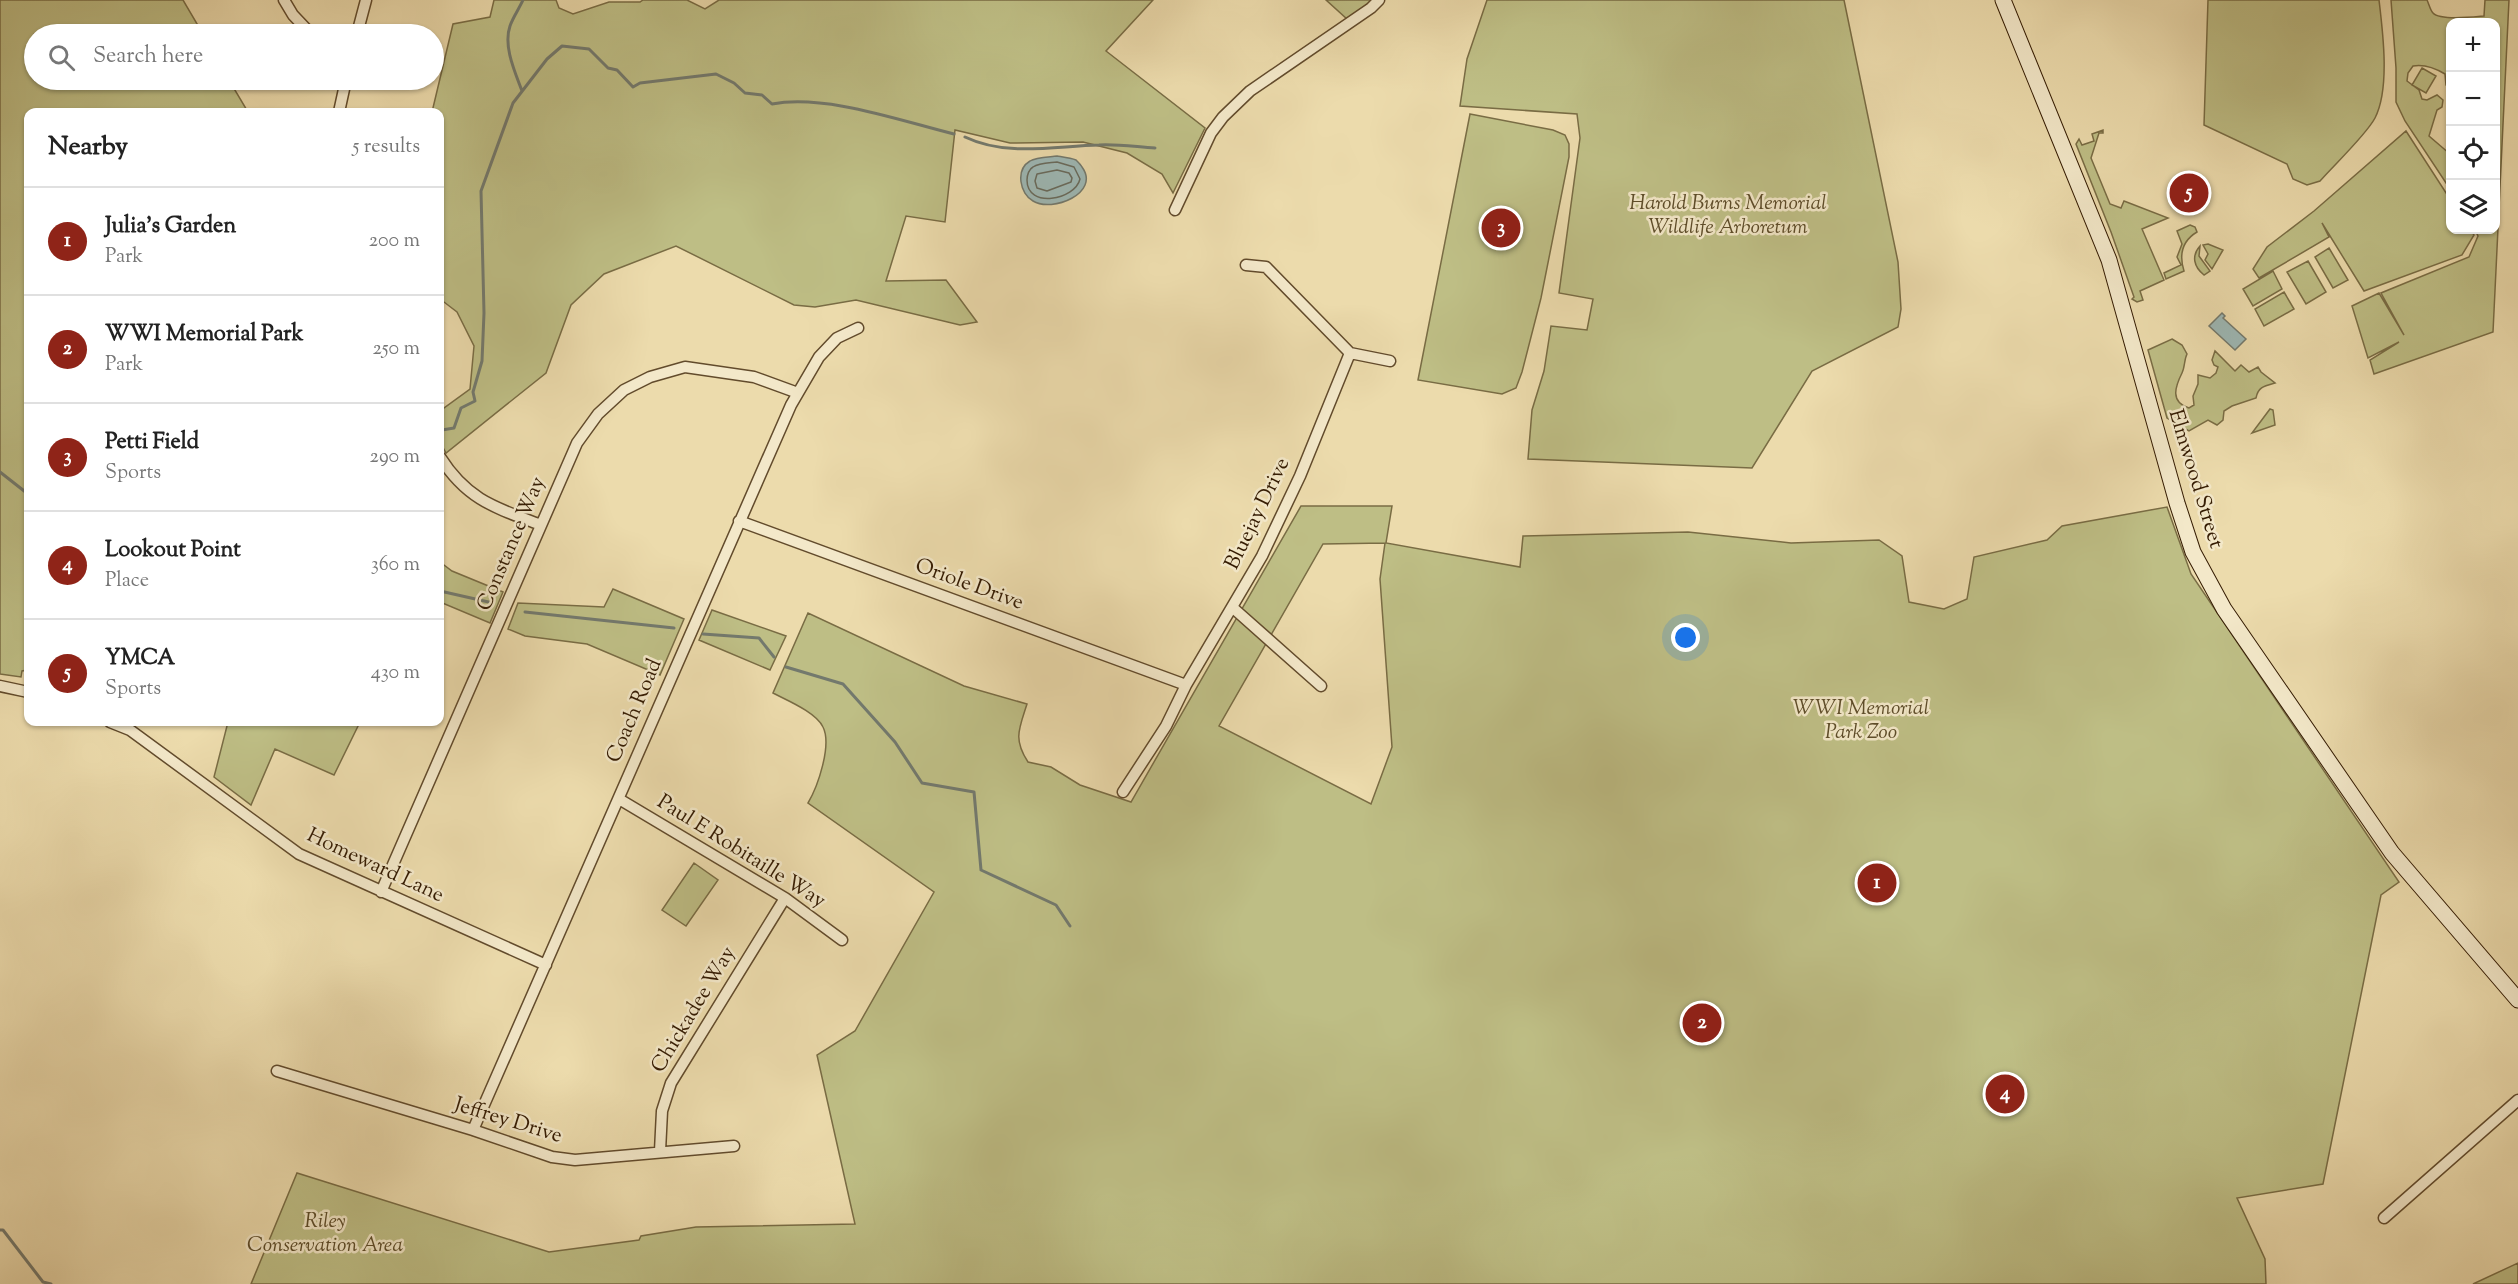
<!DOCTYPE html>
<meta charset="utf-8">
<style>
:root{--surface:#fff;--page:#f6f6f6;--text:#222;--muted:#767676;--line:#e0e0e0;--accent:#8f2418}
body{margin:0;font-family:"Sorts Mill Goudy",serif;background:var(--page);color:var(--text)}
.controls{position:absolute;right:18px;top:18px;display:grid;overflow:hidden;border-radius:12px;box-shadow:0 2px 4px #0004}
.controls button{width:54px;height:54px;display:grid;place-items:center;padding:0;border:0;border-bottom:2px solid var(--line);background:var(--surface);color:var(--text);font:30px sans-serif}
.you{position:absolute;left:1686px;top:638px;width:21px;height:21px;margin:-15px;border:4px solid #fff;border-radius:50%;background:#1a73e8;box-shadow:0 0 0 9px #1a73e833}
.badge{display:grid;place-items:center;width:39px;height:39px;border-radius:50%;background:var(--accent);color:#fff;font-size:20px;font-weight:700}
.pin{position:absolute;translate:-50% -50%;border:3px solid #fff;box-shadow:0 2px 6px #0006}
.list{margin:0;padding:0;list-style:none}
h2{display:flex;justify-content:space-between;align-items:center;height:78px;margin:0;padding:0 24px;font-size:26px}
h2 small{font-size:20px;font-weight:400;color:var(--muted)}
.list li{display:grid;grid-template-columns:39px 1fr auto;gap:18px;align-items:center;box-sizing:border-box;height:108px;padding:0 24px;border-top:2px solid var(--line)}
.list b{display:block;font-size:22px;white-space:nowrap}
.list p{margin:0;font-size:20px;white-space:nowrap;color:var(--muted)}
.list em{font-size:20px;font-style:normal;color:var(--muted)}
.icon{flex:none;width:33px;height:33px;fill:none;stroke:currentColor;stroke-width:2;stroke-linecap:round;stroke-linejoin:round}
.map{position:relative;flex:none;width:2518px;height:1284px;overflow:hidden}
.search{position:absolute;background:var(--surface);box-shadow:0 2px 4px #0004;left:24px;top:24px;width:420px;height:66px;display:flex;align-items:center;gap:15px;box-sizing:border-box;padding:0 21px;border-radius:33px;color:var(--muted);font-size:22px}
.panel{position:absolute;background:var(--surface);box-shadow:0 2px 4px #0004;left:24px;top:108px;width:420px;height:618px;border-radius:12px}
.map>svg:first-child{display:block}
</style>
<div class="map">
<svg width="2518" height="1284" viewBox="0 0 2518 1284">
<rect width="100%" height="100%" fill="#ecdbac"/>
<filter id="stains"><feTurbulence type="fractalNoise" baseFrequency=".00333" numOctaves="4"/><feColorMatrix values="0 0 0 0 .2 0 0 0 0 .09 0 0 0 0 .02 0 0 0 .5 -.17"/></filter>
<radialGradient id="worn" r=".72"><stop offset=".6" stop-color="#630" stop-opacity="0"/><stop offset="1" stop-color="#630" stop-opacity=".3"/></radialGradient>
<path fill="#bebe85" stroke="#796c44" stroke-width="1.5" fill-rule="evenodd" d="M0,0h183l20,34h-169v46h195l19,32h-220v558l-6,1 -1,6 -21,-3z
M494,0h62l3,8 14,6 36,-12h31l3,-2h44l18,9 14,-9h434l-47,51 99,77 -32,65 -11,-19 -35,-21 -44,-11 -73,1 -55,-13 -10,92 -39,-6 -20,65 60,-1 31,42 -17,3 -104,-25 -41,7 -21,-2 -118,-59 -72,28 -33,31 -25,68 -100,80 -6,-11v-31l30,-22 4,-43 -17,-34 -17,-13v-187h-8l21,-88 37,-7z
M1326,0h47l-26,19z
M1487,0h357l54,262 3,47 -3,18 -86,44 -60,97 -224,-9 4,-49 12,-39 7,-45 36,4 6,-31 -34,-6 21,-155 -3,-24 -117,-8 7,-47z
M2208,0h171c4,33 11,89 -4,118 -9,17 -41,47 -55,63l-13,4 -14,-6 -6,-15 -83,-39z
M2391,0h36c2,4 3,10 6,13 7,8 40,4 51,3l1,-16h24l-16,332 -119,42 -4,-14 29,-18 -31,16 -16,-52 27,-13 25,42 -23,-42 88,-36 9,-21 -3,-6h21v-208h-46v65l-4,-2 -1,-11c-10,-6 -21,-10 -32,-8l-5,7 -1,8 12,9 3,9 5,1 10,-5 6,5 -1,7 -5,3 -8,26 21,18v35l-45,-68 -9,-19v-34z
M2422,68l14,8 -10,17 -14,-8z
M1470,114l83,16 12,5 4,9v13l-28,141 -19,74 -6,16 -14,6 -84,-14z
M2103,130v3h-4l-8,25 19,46 11,4 3,-7 44,17 -26,11 22,51 -24,11 3,9 -6,2 -5,-3 2,-2 -23,-65 -35,-88 3,-5 3,6 12,-4 -2,-7z
M2406,131l44,68v31h21l3,5 -12,20 -98,36 -42,-68 7,14 -70,41 -6,-9 14,-22 47,-36z
M2190,225l5,2 2,5c-15,9 -18,23 -13,39l-18,8 -2,-6 17,-8 -4,-8 5,-13 -5,-13z
M2208,244l15,6 -11,19 -7,-9 3,-6 -5,-9z
M2200,246l-1,10 11,15 -6,4c-10,-8 -13,-19 -4,-29z
M2329,248l19,32 -15,8 -18,-31z
M2308,261l18,31 -20,12 -19,-32z
M2273,271l9,18 -29,17 -10,-17z
M2284,292l10,17 -30,17 -9,-17z
M2172,339l10,6 5,9c-3,6 -2,13 -5,19 -7,14 -12,29 7,35l5,-3 -1,-9 5,-12v-9l12,3 6,-5 2,-6 -4,-2 -2,-5 3,-9 20,20 6,-6 8,7 9,-5 3,5 14,11c-11,3 -17,4 -19,15l-24,8 -8,5 -1,9 -6,5 -9,-5 -19,11 -22,-13 -19,-68z
M2270,409l3,1 2,15 -23,8z
M1301,506h91l-6,37 134,24 3,-31 165,-4 103,11 88,-3 23,16 7,46 35,7 23,-10 7,-42 73,-17 15,-14 105,-19 24,67 208,308 -18,13 -58,289 -86,14 28,61 1,25h-2015l46,-111 252,79 90,-12 2,-4 55,-9 159,-3 -38,-169 38,-24 79,-139 -126,-89c10,-17 24,-58 15,-76 -7,-15 -37,-27 -50,-34l35,-80 156,73 63,18c-8,25 -14,35 1,58l23,5 29,18 51,17zM1385,543l-5,36 12,168 -21,57 -152,-78 104,-182z
M440,562l12,9 51,21 -13,31 -50,-21z
M613,589l71,30 -24,56 -73,-31 -62,-8 -17,-7 10,-26 86,4z
M712,610l74,26 -16,34 -71,-30z
M228,722h132l-26,53 -59,-26 -24,56 -37,-28z
M694,863l24,17 -32,46 -24,-16z
M2518,1263v21h-45z"/>
<path fill="#9db8b5" stroke="#73796d" stroke-width="1.5" d="M1057,156c6,1 14,2 19,4 1,1 5,5 6,7 19,26 -30,46 -49,34 -13,-7 -18,-31 -3,-40 6,-4 20,-4 27,-5z
M2222,313l3,3 -2,2 23,21 -11,11 -26,-24z"/>
<g fill="none" stroke-linecap="round" stroke-linejoin="round">
<path stroke="#686a5c" stroke-width="1.5" d="M1057,162l17,5 6,12c-5,21 -53,30 -53,1 0,-5 2,-11 6,-13 6,-4 17,-4 24,-5z
M1057,170l12,3 3,5 -1,4 -24,9 -10,-3 -2,-7 2,-7z"/>
<path stroke="#73796d" stroke-width="3" d="M522,91c-7,-19 -19,-45 -12,-65 3,-9 9,-17 13,-26
M965,137c42,20 89,9 134,8 19,-1 38,2 56,3
M442,430l12,-2 7,-20 14,-7 -2,-9 9,-31 2,-48 -3,-122 32,-88 34,-44 15,-13 27,3 19,19 9,2 16,17 7,-4 76,-9 18,9 11,10 17,2 10,9c54,-10 129,17 182,30
M0,472l28,22
M440,591l53,12
M525,612l149,16
M703,634l56,4 15,19
M786,667l57,17 52,58 27,41 52,9 7,78 75,35 14,21
M0,1230h3l40,52 8,2"/>
<defs>
<path id="minor" d="M284,0l9,15 18,19
M357,34l9,-34
M339,112l7,-32
M1175,210l36,-77 12,-16 27,-26 121,-83 8,-8
M1246,265l20,2 84,86 40,8
M440,457c27,43 56,51 101,68
M739,521l447,164
M1232,607l89,79
M0,686l28,6
M110,722l20,8 169,124 247,111
M1123,792l43,-66 20,-41 76,-129 38,-80 50,-123
M619,799l166,99 57,42
M381,892l196,-449 21,-29 26,-24 26,-13 35,-10 69,10 44,16
M277,1071l196,59 79,27 23,3 159,-14
M473,1130l318,-725 28,-48 18,-19 21,-10
M660,1151l2,-40 9,-28 114,-185
M2384,1218l134,-118"/>
<path id="secondary" d="M2003,0l106,260 68,243 16,49 31,57 168,244 126,147"/>
</defs>
<use href="#minor" stroke="#624b2c" stroke-width="13"/>
<use href="#secondary" stroke="#341b02" stroke-width="17"/>
<use href="#minor" stroke="#f3e8c9" stroke-width="10"/>
<use href="#secondary" stroke="#f3e8c9" stroke-width="15"/>
</g>
<g text-anchor="middle" dominant-baseline="central" stroke-width="5" stroke-linejoin="round" paint-order="stroke">
<g font-size="21" font-style="italic" fill="#5d4c29" stroke="#f3e8c9">
<text x="1728" y="204">Harold Burns Memorial<tspan x="1728" dy="24">Wildlife Arboretum</tspan></text>
<text x="1861" y="709">WWI Memorial<tspan x="1861" dy="24">Park Zoo</tspan></text>
<text x="325" y="1222">Riley<tspan x="325" dy="24">Conservation Area</tspan></text>
</g>
<g font-size="21" fill="#341b02" stroke="#f3e8c9">
<text transform="translate(2195 479) rotate(73)">Elmwood Street</text>
<text transform="translate(1258 514) rotate(-64)">Bluejay Drive</text>
<text transform="translate(512 544) rotate(-67)">Constance Way</text>
<text transform="translate(969 585) rotate(20)">Oriole Drive</text>
<text transform="translate(635 711) rotate(-67)">Coach Road</text>
<text transform="translate(741 852) rotate(32)">Paul E Robitaille Way</text>
<text transform="translate(375 866) rotate(25)">Homeward Lane</text>
<text transform="translate(694 1010) rotate(-59)">Chickadee Way</text>
<text transform="translate(508 1121) rotate(17)">Jeffrey Drive</text>
</g>
</g>
<rect width="100%" height="100%" filter="url(#stains)"/>
<rect width="100%" height="100%" fill="url(#worn)"/>
</svg>
<div class="controls">
<button>+</button>
<button>−</button>
<button><svg class="icon" aria-label="locate" viewBox="0 0 24 24"><circle cx="12" cy="12" r="6"/><path d="M12 2v4M12 18v4M2 12h4M18 12h4"/></svg></button>
<button><svg class="icon" aria-label="layers" viewBox="0 0 24 24"><path d="M12 4l9 5-9 5-9-5zM3 14l9 5 9-5"/></svg></button>
</div>
<div class="you"></div>
<div class="pin badge" style="left:1877px;top:883px">1</div>
<div class="pin badge" style="left:1702px;top:1023px">2</div>
<div class="pin badge" style="left:1501px;top:228px">3</div>
<div class="pin badge" style="left:2005px;top:1094px">4</div>
<div class="pin badge" style="left:2189px;top:193px">5</div>
<div class="search"><svg class="icon" aria-label="search" viewBox="0 0 24 24"><circle cx="10" cy="10" r="6"/><path d="M15 15l6 6"/></svg>Search here</div>
<section class="panel">
<h2>Nearby<small>5 results</small></h2>
<ul class="list">
<li><span class="badge">1</span><div><b>Julia's Garden</b><p>Park</p></div><em>200 m</em></li>
<li><span class="badge">2</span><div><b>WWI Memorial Park</b><p>Park</p></div><em>250 m</em></li>
<li><span class="badge">3</span><div><b>Petti Field</b><p>Sports</p></div><em>290 m</em></li>
<li><span class="badge">4</span><div><b>Lookout Point</b><p>Place</p></div><em>360 m</em></li>
<li><span class="badge">5</span><div><b>YMCA</b><p>Sports</p></div><em>430 m</em></li>
</ul>
</section>
</div>
